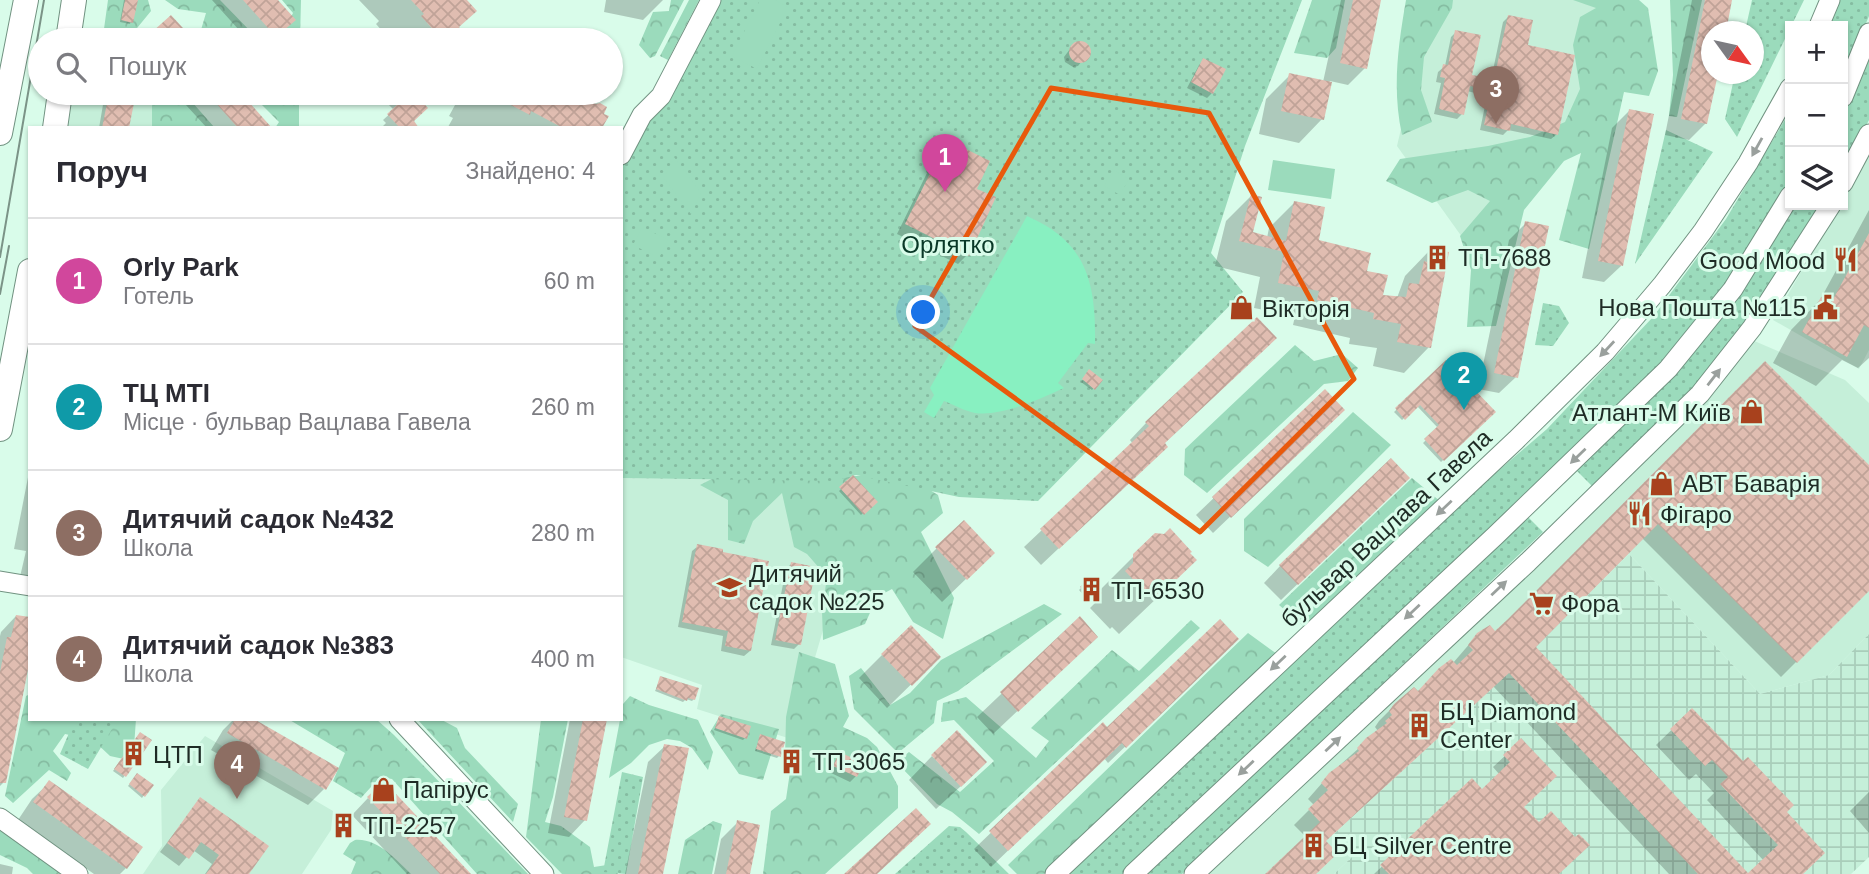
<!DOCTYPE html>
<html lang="uk">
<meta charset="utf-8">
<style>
:root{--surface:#fff;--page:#f7f7f7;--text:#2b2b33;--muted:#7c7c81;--line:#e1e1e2;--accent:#ea580c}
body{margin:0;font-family:Helvetica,sans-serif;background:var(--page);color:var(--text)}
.controls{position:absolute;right:21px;top:21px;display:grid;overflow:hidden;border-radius:0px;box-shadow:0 2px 5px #0004}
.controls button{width:63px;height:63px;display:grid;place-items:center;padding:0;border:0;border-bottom:2px solid var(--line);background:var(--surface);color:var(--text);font:35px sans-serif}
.compass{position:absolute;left:1701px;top:21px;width:63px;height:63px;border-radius:50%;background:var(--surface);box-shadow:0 2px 5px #0004;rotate:123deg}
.you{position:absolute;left:924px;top:313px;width:24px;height:24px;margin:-18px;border:5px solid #fff;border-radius:50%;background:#1a73e8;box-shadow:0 0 0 10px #1a73e833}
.badge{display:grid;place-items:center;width:46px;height:46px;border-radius:50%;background:var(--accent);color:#fff;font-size:23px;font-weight:700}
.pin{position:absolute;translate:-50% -58px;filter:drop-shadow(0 2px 4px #0008)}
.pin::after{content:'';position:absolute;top:37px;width:24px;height:21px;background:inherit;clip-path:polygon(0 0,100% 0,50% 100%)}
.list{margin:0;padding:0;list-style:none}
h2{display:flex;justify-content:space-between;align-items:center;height:91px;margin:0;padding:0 28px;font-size:30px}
h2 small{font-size:23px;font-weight:400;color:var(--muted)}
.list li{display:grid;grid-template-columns:46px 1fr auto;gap:21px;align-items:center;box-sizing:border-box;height:126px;padding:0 28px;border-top:2px solid var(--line)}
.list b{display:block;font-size:26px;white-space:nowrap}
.list p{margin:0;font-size:23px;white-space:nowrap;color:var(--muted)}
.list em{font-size:23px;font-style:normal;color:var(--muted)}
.icon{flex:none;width:38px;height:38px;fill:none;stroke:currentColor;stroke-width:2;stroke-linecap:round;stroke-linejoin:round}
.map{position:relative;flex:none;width:1869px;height:874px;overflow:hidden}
.search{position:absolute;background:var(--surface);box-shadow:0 2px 5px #0004;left:28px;top:28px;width:595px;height:77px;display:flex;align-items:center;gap:18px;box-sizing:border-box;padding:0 24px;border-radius:38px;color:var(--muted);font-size:26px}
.panel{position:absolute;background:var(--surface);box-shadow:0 2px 5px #0004;left:28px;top:126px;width:595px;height:595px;border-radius:0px}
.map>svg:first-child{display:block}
</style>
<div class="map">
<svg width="1869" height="874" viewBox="0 0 1869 874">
<defs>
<pattern id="industrial-grid" width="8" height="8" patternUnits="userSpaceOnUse" patternTransform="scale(1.75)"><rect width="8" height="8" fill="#c5efd9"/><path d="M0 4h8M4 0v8" fill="none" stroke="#a9cdba"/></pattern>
<pattern id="forest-crowns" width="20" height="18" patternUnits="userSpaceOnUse" patternTransform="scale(1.75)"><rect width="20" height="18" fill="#9bdbbc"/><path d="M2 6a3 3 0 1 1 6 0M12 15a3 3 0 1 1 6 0" fill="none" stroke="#85bca1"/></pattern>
<pattern id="park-dots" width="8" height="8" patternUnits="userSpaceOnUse" patternTransform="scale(1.75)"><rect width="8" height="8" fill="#9bdbbc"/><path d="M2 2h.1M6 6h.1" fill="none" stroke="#85bca1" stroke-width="1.8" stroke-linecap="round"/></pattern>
<pattern id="building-cross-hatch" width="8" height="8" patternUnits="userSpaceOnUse" patternTransform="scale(1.75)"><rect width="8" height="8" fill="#e0bdb1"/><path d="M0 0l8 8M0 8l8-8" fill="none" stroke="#c0a398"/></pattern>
</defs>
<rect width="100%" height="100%" fill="#d9fcea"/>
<path fill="#c5efd9" d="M1431,0h190l-1,91 -148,160 -75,-105z
M73,93h86l-6,35h-86z
M1869,150v200l-10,19 -86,-49 67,-115h3v-6z
M1752,340l93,40 24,23v231l-40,41 -69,19 -131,-140 -93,93 -203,188 19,22 -18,17h-131z
M621,478l122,1 113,39 -65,221 -94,-30 5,-24 -81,-28z
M205,736l128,75 -2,19 -29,44h-159l19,-28 -1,-56z"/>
<path fill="url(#industrial-grid)" d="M1629,554l131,140 69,-19 40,-41v223l-18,17h-517l18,-17 -19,-22 203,-188z"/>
<path fill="url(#forest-crowns)" d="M108,0h40l3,11 -18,22 6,7h-32l-4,-4z
M165,0h55l39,40h-61l8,-27 -28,-4z
M282,0h19l-1,40h-21l14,-27z
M671,0h13l-29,56 -5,2 -11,-13 14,-33 16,-1z
M689,0h10l-31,60 -8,-4z
M1312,0h33l-9,48 -9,10 -33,-5z
M1406,0h47l-1,8 -28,49 -3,33 11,32 -30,13c-10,-46 -4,-89 4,-135z
M1573,0h66l9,8 10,63 -9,25 -25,-4 -35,157 -30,-9 22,-87 -17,8 -40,49 -28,116 -29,1 4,-57 -11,-34 30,-35 -22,-11 -36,13 -46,-22 14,-22 88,-13 42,-9 35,-15 15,-33 -7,-44 7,-28 16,-9z
M1670,0h32l-25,117 -8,-1 4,-41z
M149,93h35l31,35h-63v-23z
M250,93h49v35h-24l4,-6z
M1295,345l19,16 28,-7 16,14 -10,13 -24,3 -117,109 -23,-18 1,-26z
M1353,412l38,33 -123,122 -24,-16v-32z
M743,463l85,13h79l31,19 5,18 -22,19 33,66 -11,41 -30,-17 -21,-33 -15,8 -12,27 -42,16 -1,-29 5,-34 -20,-23 -13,-7 -12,-54 -29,28 -9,23 -16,-4v-40l-28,-15z
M1412,478l29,24 -132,129 -30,-26z
M1044,604l18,10 -104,77 -21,10 -3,22 -36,30 -44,-44 -5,-33 12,-8 29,37 20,-12 31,-33z
M1191,620l9,8 -221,206 -27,-22 -15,-8 -41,-42 13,-10 51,40 34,-31 -40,-41 -13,2 2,-19 23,-6 70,61 13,-17 -18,-13 81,-78 27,21z
M1248,633l29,21 -233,220h-27l-9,-9z
M799,652l36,12 14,52 -6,11 24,11 10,9 21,39v22l-73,66h-62l8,-63 15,-12 5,-34 -6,-8 1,-40z
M30,694v25h106l-3,42 -23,-5 -17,-16 -28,-6 -12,17 18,22 -4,8 -18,-11 -36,33 -8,-7 21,-100z
M630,696l19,9 49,15 15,32 -5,18 -16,-22 -12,-7 -13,-2 -18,6 -18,18 -22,15 14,-74z
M721,714l58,15 -16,51 -24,-6 -29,-42z
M288,719h88l18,16 134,139h-51l-85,-95 -12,-2 -19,21 -28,-17 12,-28z
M417,719h23l17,9 8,20 53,56 -5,18z
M541,719h27l-15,78 -8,25 16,4 29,21 4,20 19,-3 5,10h-56l-36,-37z
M713,821l9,3 -10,50h-34l7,-34z
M0,830l71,44h-38l-6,-6 -27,-13z
M355,840c23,-2 41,20 56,34h-60l5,-12 -13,-8 7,-11z"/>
<path fill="url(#park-dots)" d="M713,0h589l-57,146 -34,107 32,39 -205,209 -79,-4 -103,-22 -23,6 -212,-3v-321z
M1752,0h52l-67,137 -12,-18 10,-45h19v-42l-9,-1z
M1840,0h29v16l-26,62v-52h-14z
M1869,51v69l-26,50v-60z
M1790,111v69l-70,112 -63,76 -212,210 -318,296h-59l390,-369 89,-76 68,-72 38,-40 73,-98z
M1666,130l47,22 -78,112z
M1794,205h31l-71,109 -61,75 -100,98 -17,-17z
M1543,303l16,3 10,17 -16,23 -18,-1z
M1528,517l15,15 -361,342h-35z
M75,719h43l-30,50 -28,-15z
M622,772l21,5 -17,97 -23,-2z
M949,826l11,1 6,5 43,42h-114z"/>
<path fill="#9bdbbc" d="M760,0h15l13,7 -31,62 -25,-13z
M674,157l27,36 -10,21 -27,-36z
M1273,160l62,9 -4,30 -63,-9z
M1113,170l16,9 -9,16 -16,-9z
M642,227l26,13 -9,18 -26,-13z"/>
<path fill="#88f0c1" d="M1027,216c60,26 69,67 68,128l-7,-1 -30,40 6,5c-24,11 -63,29 -89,25 -10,-2 -21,-8 -31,-12l-10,17 -10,-6 10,-17 -4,-7z"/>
<path fill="#0003" d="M124,0h12l-6,24 -10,-2z
M212,0h64l17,19 -21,21h-24z
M359,0h104l-6,28 2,2 -10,10h-59l-14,-16 3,-3z
M606,0h57l-20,20 -39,-8z
M1341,0h39l-15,68 -17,17 -18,-4 -8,38 -23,24 -40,-9 7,-35 24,-24 33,7z
M1692,0h39l-19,32v42h4l-10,49 -17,17 -24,-5z
M171,17l21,23h-46l7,-7z
M1508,17l18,30 31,87 -6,5 -43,-9 -5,5 -23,-5 7,-34 -20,-5 -5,23 -5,5 -23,-5 7,-31 -5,-1 2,-10 7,-6 6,-29 5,-5 14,44 21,4 12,-58z
M1079,42l9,4 1,6 -11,14 -5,1 -8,-5 -1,-5 9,-12z
M611,45l7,4 -7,11z
M1204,60l8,33 -5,5 -20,-10 12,-23z
M105,93h29l-7,35h-28z
M175,93h64l31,35h-63z
M400,93h12l10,11 -26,24h-15l5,-5 -3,-3 11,-10 -6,-6z
M467,93h103l25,13 5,22 -152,-1 5,-9 -4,-2 6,-11z
M1629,111l22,5 -30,150 -17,16 -22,-4 30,-150z
M960,148l8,106 -10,10 -61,-30 30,-61 10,-11 17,-8z
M1251,196v38l16,4 2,-10 25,-25 23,38 47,32 17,24 16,1 8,-22 25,-26 -1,97 -25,26 -31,-7 4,-18 -28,-4 1,-6 -57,-13 2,-9 -41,-8 6,-31 -45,-11 11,-45z
M1869,210v148l-11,10 -16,-8 -26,26 -43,-23 18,-33 29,-30z
M1526,223l-10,154 -17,16 -21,-4 31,-149z
M1257,319l-108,144 -108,102 -17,-18 109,-103 -3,-4 16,-17z
M1446,362l48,50 -53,50 -18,-19 15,-15 -21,-22 -15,14 -8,-8z
M1765,364l104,104v121l-88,88 -139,-139 -108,109 212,227h-77l-176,-188 -168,155 -10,33h-47l38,-37 -12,-12 20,-20 -6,-6 22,-25 48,-43 -3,-4 4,-6 16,-16 22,-12 36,-30 25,-29 17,-1z
M1090,371l11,9 -9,10 -11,-8z
M1325,392v34l-112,107 -17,-18z
M30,467v117l-11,-3 7,-30 -12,-2z
M853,477l22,25 -14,13 -22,-24z
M1391,494l-110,106 -17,-17 16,-17z
M698,546l52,105 -6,5 -23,-5 2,-15 -45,-9 14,-76z
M937,548l32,28 -27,26 -29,-30z
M1134,556l24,41 -39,37 -7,-7 -2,2 -20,-21 7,-7v-6l-7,7 -11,-12 9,-9 10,11z
M791,564l8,80 -5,5 -23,-4 15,-76z
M16,616l-12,166 -4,4v-150l1,-4z
M1080,619l-8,41 -79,74 -16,-17z
M882,655l57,2 -52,51 -28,-30z
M1220,656l-112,107 -4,-5 -113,109 -17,-18 129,-124 4,4z
M661,678l33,21 -2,2 -6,-2 -3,3 -28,-11z
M1692,710l92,102 17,62h-51l14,-13 -57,-61 7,-7 -18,-19 -7,6 -33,-35z
M720,718l25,20 -2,2 -29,-10z
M234,719h17l73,70 -16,16 -97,-55 12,-20z
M570,719h35l-20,101 -16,17 -21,-4z
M138,736l12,5 -27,37 -10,-7z
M761,736l18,20 -2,2 -22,-7z
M1521,741l1,66 35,67h-183l98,-93 10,10 17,-17 -6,-7z
M665,746l-3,128h-37l23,-112z
M840,754l16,22 -6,6 -21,-10z
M786,755l11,12 -2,3 -13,-3z
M932,756l29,30 -25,23 -27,-29z
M135,777l16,8 -9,13 -14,-12z
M49,783l77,85 -6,6h-26l-76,-54 14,-21z
M1869,792v41l-19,-22z
M368,798l101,76h-62l-55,-59z
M200,799l47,75h-42l7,-10 -19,-14 -14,16 -19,-14z
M738,822l10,52h-34l7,-35z
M0,864l13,3 -1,7h-12z"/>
<path fill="url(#building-cross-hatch)" d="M125,0h13l-5,23 -12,-3z
M243,0h35l18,20 -20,17z
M411,0h56l10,11 -18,16 3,3 -12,10h-20l7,-6 -16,-18 3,-2z
M1353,0h28l-14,69 -27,-6z
M1705,0h27l-6,32h-14v42h6l-11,50 -26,-5z
M171,15l23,25h-34l-8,-8z
M1508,15l25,5 -5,25 47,10 -17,80 -47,-11 -1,7 -26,-6 7,-34 -21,-5 -6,29 -25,-6 6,-31 -5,-1 3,-13 5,1 7,-35 26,5 -9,40 22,4z
M1069 52a11 11 0 1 1 22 0a11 11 0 1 1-22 0Z
M1203,58l23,11 -13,25 -22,-12z
M1289,73l43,9 -8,38 -43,-9z
M109,93h27l-7,35h-27z
M207,93h34l31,35h-34z
M388,93h26l14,15 -14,13 5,7h-19l-13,-14 11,-10z
M488,93h86l22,11 4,-1 7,4 -3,7 5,2 -7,12h-39l-32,-17 -1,4z
M1629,109l25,5 -31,152 -25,-5z
M960,146l30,15 -13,28 19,8 -27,59 -64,-32 31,-63 16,-10 4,2z
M1251,194l11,3 -9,35 33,9 8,-40 31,6 -6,33 52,13 -4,18 21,4 -5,20 23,2 3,-14 10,1 5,-23 3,1 2,-14 20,4 -18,96 -34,-6 4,-18 -28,-5 1,-6 -57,-13 2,-9 -41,-8 6,-31 -45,-11z
M1525,221l24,5 -31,152 -24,-5z
M1869,233v95l-5,-3 -17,32 -45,-25 19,-35 10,6z
M1257,317l20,21 -112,105 3,4 -109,102 -19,-20 109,-103 -4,-4z
M1446,360l50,52 -52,49 -20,-22 15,-14 -19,-20 -15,15 -10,-12z
M1765,361l104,104v126l-72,72 -139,-139 -122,123 212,226 30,-28 -58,-61 8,-7 -16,-17 -7,6 -35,-37 22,-21 51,53 5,-4 46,48 -7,7 38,41 -22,21h-105l-189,-201 -183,168 12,12 -22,21h-51l55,-52 -12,-13 20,-19 -7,-7 8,-10 30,-22 -2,-3 9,-10 21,-15 -2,-2 7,-6 -3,-4 5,-7 20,-17 4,4 21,-23 12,-9 6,6 16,-15 -5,-5 9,-12 13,-8 5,6 13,-12z
M1089,369l14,11 -8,10 -13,-11z
M1325,389l20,21 -114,108 -19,-21z
M1391,458l19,20 -112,107 -19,-20z
M853,475l25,27 -14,13 -25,-28z
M964,520l31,33 -28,27 -32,-33z
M1170,528l22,24 -2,1 7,7 -41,39 -7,-7 -2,2 -22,-23 8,-8v-9l22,-21 9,1z
M697,544l26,5v3l46,9 -18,90 -26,-5 3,-15 -46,-9z
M791,562l25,5 -15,78 -26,-5z
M1088,579l14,14 -9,8 -13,-14z
M16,615l14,2v42l-24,124h-6v-111l7,-35h4z
M1080,616l18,21 -80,75 -18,-20z
M1220,619l19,20 -113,109 -4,-5 -114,108 -19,-20 114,-109 4,5z
M911,625l30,32 -29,29 -31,-32z
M660,676l39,12 -4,12 -7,-2 -1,3 -31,-12z
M719,716l32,10 -4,13 -32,-11z
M235,719h19l85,49 -13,22 -99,-57z
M583,719h24l-20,102 -23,-4z
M957,730l30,32 -26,25 -30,-32z
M140,732l12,8 -26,37 -12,-8z
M760,734l25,8 -4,15 -25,-8z
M1521,738l36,38 -33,31 15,15 12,-11 24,26 4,-3 11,11 -31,29h-170l-9,-9 92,-87 10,11 28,-27 -7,-7z
M664,744l25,4 -26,126h-25z
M839,752l25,11 -7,14 -24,-11z
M786,753l15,4 -2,11 -16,-3z
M137,773l17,12 -9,12 -16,-13z
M49,780l94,67 -16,22 -94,-67z
M384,781l87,93h-31l-73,-77z
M200,797l69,49 -20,28h-43l13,-19 -18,-13 -12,17 -22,-16z
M916,808l15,16 -54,50h-33z
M737,820l23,5 -10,49h-24z"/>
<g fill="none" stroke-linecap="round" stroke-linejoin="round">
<defs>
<path id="minor" d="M1819,26l11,-26
M1843,97l26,-64
M621,155l21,-40 19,-19 50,-96
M1843,183l26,-49
M0,581l30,5
M399,719l145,155
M0,818l78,56
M1055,874l461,-434 89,-88 57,-67 41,-54 45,-68 42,-75
M1133,874l362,-338 173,-167 65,-80 57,-93
M1194,874l334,-312 172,-168 52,-66 79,-123"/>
<path id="major" d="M68,40l6,-40
M55,128l5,-35
M0,133l26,-133
M0,429l30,-158"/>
</defs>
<use href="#minor" stroke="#719281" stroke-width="21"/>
<use href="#major" stroke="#719281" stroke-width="26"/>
<use href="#minor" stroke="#fff" stroke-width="19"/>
<use href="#major" stroke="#fff" stroke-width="24"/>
<path stroke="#7b9387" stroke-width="2" d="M0,257l44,-257
M0,294l9,-48"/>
</g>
<defs><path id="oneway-solid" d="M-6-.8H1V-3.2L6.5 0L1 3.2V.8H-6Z" transform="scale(1.75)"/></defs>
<g fill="#9aa09d">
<use href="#oneway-solid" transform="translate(1757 147) rotate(119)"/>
<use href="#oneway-solid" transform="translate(1607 349) rotate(133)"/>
<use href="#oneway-solid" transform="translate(1714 377) rotate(-52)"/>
<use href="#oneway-solid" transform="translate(1578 456) rotate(136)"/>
<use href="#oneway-solid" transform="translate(1444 508) rotate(137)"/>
<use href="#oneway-solid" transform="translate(1499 588) rotate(-43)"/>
<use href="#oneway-solid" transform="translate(1412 612) rotate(137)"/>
<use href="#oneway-solid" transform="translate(1278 663) rotate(137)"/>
<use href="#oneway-solid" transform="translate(1333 744) rotate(-43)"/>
<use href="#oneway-solid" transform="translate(1246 768) rotate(137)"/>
</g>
<path fill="none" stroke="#e8590c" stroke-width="5" stroke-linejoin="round" d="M1051,88l158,25 145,266 -154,153 -285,-206z"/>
<defs>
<symbol id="building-bare" viewBox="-9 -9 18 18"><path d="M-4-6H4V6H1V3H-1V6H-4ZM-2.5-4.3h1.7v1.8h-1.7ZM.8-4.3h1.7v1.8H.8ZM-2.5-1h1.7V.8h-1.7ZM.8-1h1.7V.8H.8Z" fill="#a8411d" stroke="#d9fcea" stroke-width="2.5" paint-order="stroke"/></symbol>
<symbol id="restaurant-bare" viewBox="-9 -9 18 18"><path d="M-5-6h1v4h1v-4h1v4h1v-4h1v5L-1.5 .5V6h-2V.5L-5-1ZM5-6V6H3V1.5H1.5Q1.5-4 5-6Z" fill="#a8411d" stroke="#d9fcea" stroke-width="2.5" paint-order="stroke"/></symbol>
<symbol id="civic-bare" viewBox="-9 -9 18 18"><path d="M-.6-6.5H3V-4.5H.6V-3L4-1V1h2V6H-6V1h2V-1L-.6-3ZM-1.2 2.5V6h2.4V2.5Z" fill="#a8411d" stroke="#d9fcea" stroke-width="2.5" paint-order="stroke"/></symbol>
<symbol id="shop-bare" viewBox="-9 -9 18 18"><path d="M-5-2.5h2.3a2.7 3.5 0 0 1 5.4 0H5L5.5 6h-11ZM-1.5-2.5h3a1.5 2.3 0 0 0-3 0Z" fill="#a8411d" stroke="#d9fcea" stroke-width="2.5" paint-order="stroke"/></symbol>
<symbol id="school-bare" viewBox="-9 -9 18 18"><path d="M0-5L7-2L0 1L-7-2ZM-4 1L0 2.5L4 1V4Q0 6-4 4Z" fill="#a8411d" stroke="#d9fcea" stroke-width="2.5" paint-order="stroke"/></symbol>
<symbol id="supermarket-bare" viewBox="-9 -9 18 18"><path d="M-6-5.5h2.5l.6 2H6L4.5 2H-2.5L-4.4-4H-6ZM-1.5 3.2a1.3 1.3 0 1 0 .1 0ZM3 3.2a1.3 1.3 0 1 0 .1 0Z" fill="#a8411d" stroke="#d9fcea" stroke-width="2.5" paint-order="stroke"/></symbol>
</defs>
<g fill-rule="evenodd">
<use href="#building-bare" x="1420" y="240" width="35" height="35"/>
<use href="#restaurant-bare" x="1828" y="242" width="35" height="35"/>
<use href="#civic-bare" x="1808" y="290" width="35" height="35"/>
<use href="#shop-bare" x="1224" y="290" width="35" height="35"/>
<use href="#shop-bare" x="1734" y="394" width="35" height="35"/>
<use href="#shop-bare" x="1644" y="466" width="35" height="35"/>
<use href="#restaurant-bare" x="1622" y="496" width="35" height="35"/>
<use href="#school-bare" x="712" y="570" width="35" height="35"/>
<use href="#building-bare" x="1074" y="572" width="35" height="35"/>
<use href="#supermarket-bare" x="1524" y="586" width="35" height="35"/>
<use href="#building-bare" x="1402" y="708" width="35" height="35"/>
<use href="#building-bare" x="116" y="736" width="35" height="35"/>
<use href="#building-bare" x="774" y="744" width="35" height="35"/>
<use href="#shop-bare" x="366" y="772" width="35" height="35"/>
<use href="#building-bare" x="326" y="808" width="35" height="35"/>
<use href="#building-bare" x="1296" y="828" width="35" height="35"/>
</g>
<g text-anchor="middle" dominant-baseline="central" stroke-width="6" stroke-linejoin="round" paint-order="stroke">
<g font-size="24" fill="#093827" stroke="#d9fcea">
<text x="948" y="244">Орлятко</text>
</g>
<g font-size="24" fill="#1e2b25" stroke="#d9fcea" text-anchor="start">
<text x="1458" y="257">ТП-7688</text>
<text x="1825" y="260" text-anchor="end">Good Mood</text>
<text x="1806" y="307" text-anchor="end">Нова Пошта №115</text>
<text x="1262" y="308">Вікторія</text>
<text x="1731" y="412" text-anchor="end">Атлант-М Київ</text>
<text x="1682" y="483">АВТ Баварія</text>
<text x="1660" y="514">Фігаро</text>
<text x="749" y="573">Дитячий<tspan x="749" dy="28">садок №225</tspan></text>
<text x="1111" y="590">ТП-6530</text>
<text x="1561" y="603">Фора</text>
<text x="1440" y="711">БЦ Diamond<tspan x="1440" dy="28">Center</tspan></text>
<text x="153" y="754">ЦТП</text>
<text x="812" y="761">ТП-3065</text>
<text x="403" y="789">Папірус</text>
<text x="363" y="825">ТП-2257</text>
<text x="1333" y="845">БЦ Silver Centre</text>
</g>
<g font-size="24" fill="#1e2b25" stroke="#d9fcea">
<text transform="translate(1386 528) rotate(-43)">бульвар Вацлава Гавела</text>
</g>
</g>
</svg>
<div class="controls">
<button>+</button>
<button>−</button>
<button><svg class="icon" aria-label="layers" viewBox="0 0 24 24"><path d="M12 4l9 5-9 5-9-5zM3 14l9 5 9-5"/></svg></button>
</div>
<svg class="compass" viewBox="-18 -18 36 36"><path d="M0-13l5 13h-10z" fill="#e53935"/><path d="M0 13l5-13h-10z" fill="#7c7c81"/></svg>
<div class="you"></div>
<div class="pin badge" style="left:945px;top:192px;background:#d1479c">1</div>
<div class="pin badge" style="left:1464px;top:410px;background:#0f9aa8">2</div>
<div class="pin badge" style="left:1496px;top:124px;background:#8d6e63">3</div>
<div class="pin badge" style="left:237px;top:799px;background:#8d6e63">4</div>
<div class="search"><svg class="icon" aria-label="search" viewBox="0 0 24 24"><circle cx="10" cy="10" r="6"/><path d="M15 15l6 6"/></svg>Пошук</div>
<section class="panel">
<h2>Поруч<small>Знайдено: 4</small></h2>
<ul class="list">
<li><span class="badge" style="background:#d1479c">1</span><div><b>Orly Park</b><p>Готель</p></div><em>60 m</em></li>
<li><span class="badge" style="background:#0f9aa8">2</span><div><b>ТЦ MTI</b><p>Місце · бульвар Вацлава Гавела</p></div><em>260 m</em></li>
<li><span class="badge" style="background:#8d6e63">3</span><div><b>Дитячий садок №432</b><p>Школа</p></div><em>280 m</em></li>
<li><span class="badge" style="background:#8d6e63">4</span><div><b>Дитячий садок №383</b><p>Школа</p></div><em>400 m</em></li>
</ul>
</section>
</div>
